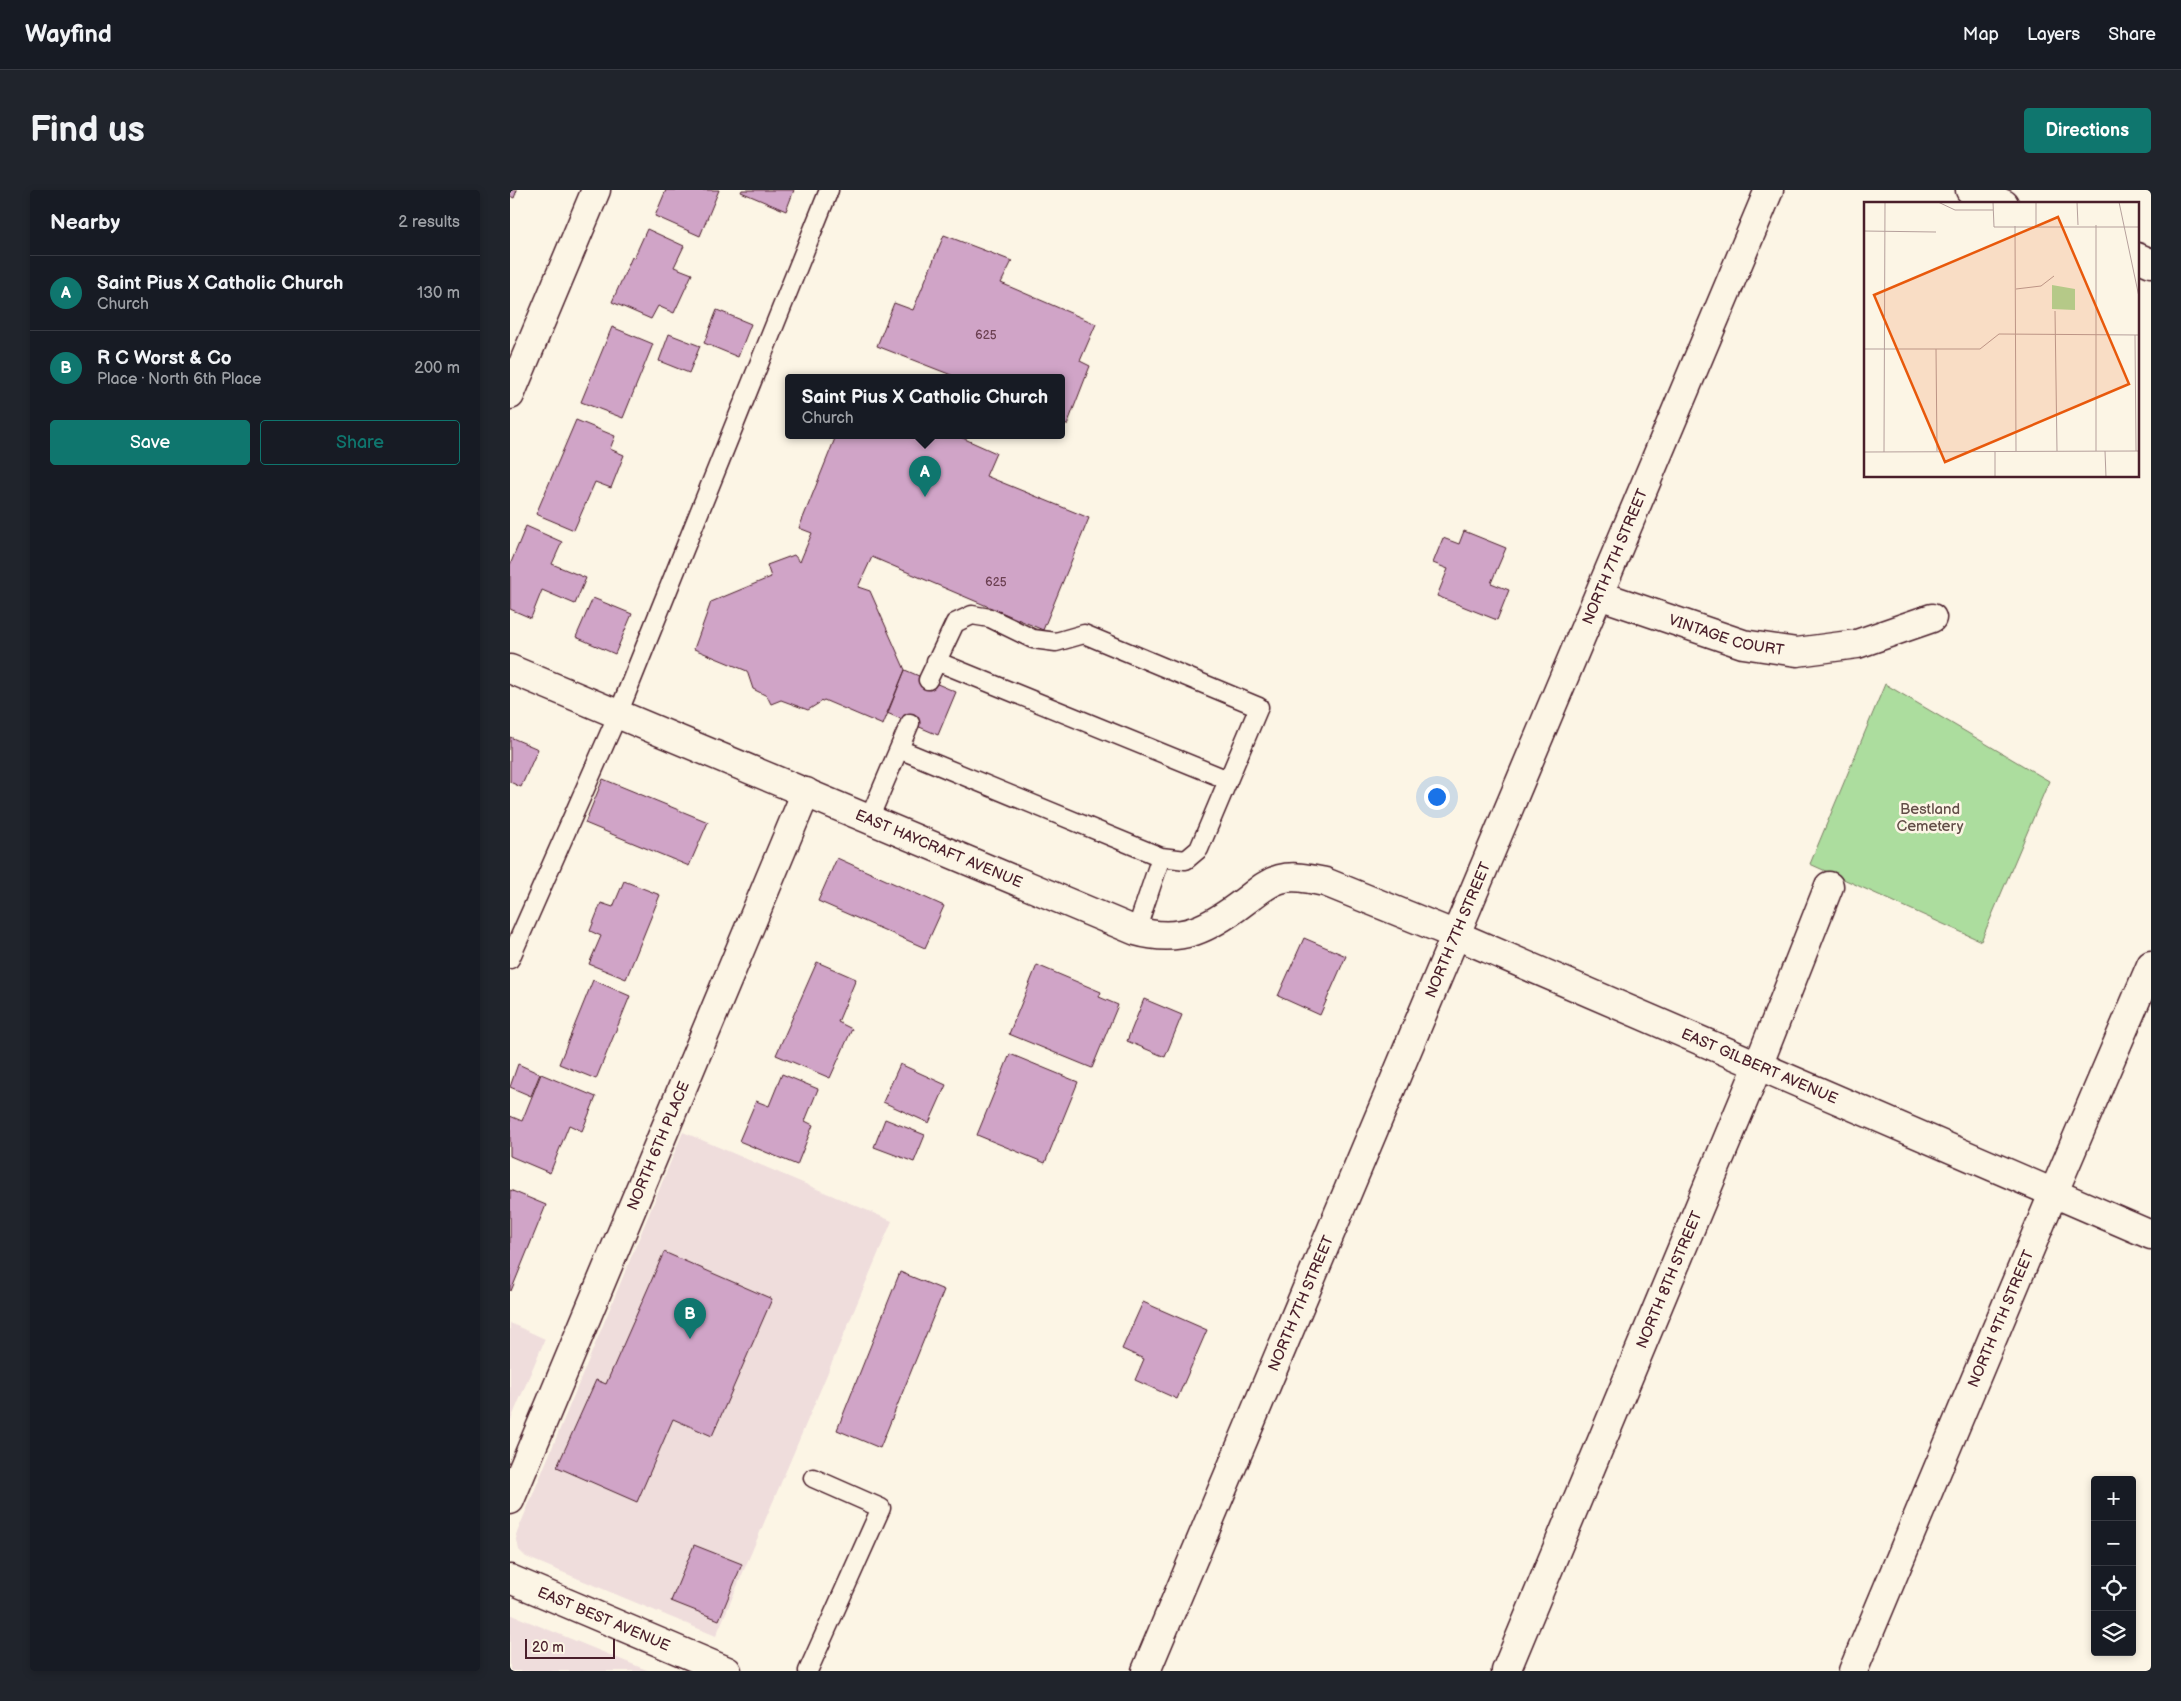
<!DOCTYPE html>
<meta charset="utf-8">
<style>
:root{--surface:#171b24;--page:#20242c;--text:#f1f3f6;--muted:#9ea1a6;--line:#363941;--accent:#0f766e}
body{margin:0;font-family:"Balsamiq Sans",sans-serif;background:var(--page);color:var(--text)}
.controls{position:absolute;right:15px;bottom:15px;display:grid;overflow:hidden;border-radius:5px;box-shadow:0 2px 8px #0003}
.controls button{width:45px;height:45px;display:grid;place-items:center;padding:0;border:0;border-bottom:1px solid var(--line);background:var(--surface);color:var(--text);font:25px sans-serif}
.scale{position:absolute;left:15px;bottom:12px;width:90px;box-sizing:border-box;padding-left:5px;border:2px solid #4a1f2b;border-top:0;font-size:14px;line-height:18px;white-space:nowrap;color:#4a1f2b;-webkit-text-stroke:4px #fcf5e5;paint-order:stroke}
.you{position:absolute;left:926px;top:606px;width:18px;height:18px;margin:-12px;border:4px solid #fff;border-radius:50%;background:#1a73e8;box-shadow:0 0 0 8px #1a73e833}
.badge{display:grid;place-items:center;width:32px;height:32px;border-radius:50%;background:var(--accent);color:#fff;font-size:16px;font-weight:700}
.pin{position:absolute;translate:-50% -41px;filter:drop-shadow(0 1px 2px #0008)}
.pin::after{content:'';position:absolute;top:26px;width:18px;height:15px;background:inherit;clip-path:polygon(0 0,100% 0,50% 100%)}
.popup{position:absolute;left:275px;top:184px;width:280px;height:65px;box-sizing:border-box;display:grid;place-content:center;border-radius:5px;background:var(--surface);filter:drop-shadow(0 1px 4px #0005);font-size:16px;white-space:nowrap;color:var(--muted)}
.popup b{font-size:19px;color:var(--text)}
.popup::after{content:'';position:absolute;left:50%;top:100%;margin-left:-10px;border:10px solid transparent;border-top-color:var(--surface)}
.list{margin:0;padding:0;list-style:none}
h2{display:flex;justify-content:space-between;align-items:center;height:65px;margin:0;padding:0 20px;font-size:21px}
h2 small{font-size:16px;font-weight:400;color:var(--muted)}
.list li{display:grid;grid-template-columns:32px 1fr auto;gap:15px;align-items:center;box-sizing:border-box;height:75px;padding:0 20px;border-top:1px solid var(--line)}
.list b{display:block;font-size:19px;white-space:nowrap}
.list p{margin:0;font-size:16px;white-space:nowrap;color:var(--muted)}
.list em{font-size:16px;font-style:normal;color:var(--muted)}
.actions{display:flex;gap:10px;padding:15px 20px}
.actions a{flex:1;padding:11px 0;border:1px solid var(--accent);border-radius:5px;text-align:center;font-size:18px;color:var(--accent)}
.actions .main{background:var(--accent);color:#fff}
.icon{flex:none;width:28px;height:28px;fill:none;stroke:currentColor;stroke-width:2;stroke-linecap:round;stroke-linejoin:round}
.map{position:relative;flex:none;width:1641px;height:1481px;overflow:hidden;border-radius:5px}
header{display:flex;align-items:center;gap:30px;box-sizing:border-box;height:70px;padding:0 25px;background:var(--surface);border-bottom:1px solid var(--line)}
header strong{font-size:24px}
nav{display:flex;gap:28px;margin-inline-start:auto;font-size:18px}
.intro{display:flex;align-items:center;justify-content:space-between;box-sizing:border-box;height:120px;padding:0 30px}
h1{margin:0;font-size:35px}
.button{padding:12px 22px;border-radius:5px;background:var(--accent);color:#fff;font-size:18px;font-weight:700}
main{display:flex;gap:30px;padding:0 30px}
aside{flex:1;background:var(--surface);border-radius:5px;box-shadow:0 2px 8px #0003}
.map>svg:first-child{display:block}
</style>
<header>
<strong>Wayfind</strong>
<nav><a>Map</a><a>Layers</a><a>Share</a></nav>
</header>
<div class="intro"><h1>Find us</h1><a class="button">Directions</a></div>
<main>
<aside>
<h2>Nearby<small>2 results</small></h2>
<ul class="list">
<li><span class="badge">A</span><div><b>Saint Pius X Catholic Church</b><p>Church</p></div><em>130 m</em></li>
<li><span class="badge">B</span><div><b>R C Worst &amp; Co</b><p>Place · North 6th Place</p></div><em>200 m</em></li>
</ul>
<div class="actions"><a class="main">Save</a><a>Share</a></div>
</aside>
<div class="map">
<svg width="1641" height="1481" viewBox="0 0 1641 1481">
<rect width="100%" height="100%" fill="#fcf5e5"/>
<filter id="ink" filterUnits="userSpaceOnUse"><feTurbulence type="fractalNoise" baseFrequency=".02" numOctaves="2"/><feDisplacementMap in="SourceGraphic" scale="10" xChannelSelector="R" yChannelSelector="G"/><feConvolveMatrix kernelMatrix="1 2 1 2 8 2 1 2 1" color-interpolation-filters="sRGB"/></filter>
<g filter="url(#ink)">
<path fill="#efdddc" d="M173,942l209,89 -176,415 -190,-79 -7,-7 -3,-15z
M0,1133l35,16 -35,83z
M0,1424l139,57h-139z"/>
<path fill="#acdd9e" stroke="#7b7e64" d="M1375,494l164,97 -68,160 -171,-77z"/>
<path fill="#d0a4c7" stroke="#4a1f2b" d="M0,0h7l-3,8 -4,-2z
M156,0h53l-19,46 -45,-20z
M232,0h52l-8,21 -45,-19z
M137,39l37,17 -10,21 18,7 -18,39 -16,-7 -7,13 -39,-17 20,-45 2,1z
M434,45l68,26 -11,22 95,41 -16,37 10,5 -23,59 -6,-3v-44h-102l-82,-32 17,-43 19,7z
M207,120l34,14 -13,33 -34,-14z
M102,137l41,17 -30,74 -42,-16z
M159,144l31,12 -11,27 -30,-12z
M66,230l39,16 -5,13 14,6 -13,33 -16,-6 -21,48 -38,-16z
M326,246h122l38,17 -10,23 103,42 -46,112 -171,-73 -14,30 12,4 35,79 -22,55 -59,-25 -16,10 -27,-10 -10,4 -4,-8 -14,-7 -6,-18 -53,-22 17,-47 60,-25 -4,-12 27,-10 6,7 12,-29 -13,-5z
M16,336l36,16 -10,22 34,14 -11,26 -33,-14 -11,28 -21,-9v-44z
M954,341l42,17 -15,35 18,7 -12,30 -60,-24 11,-27 -15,-6 10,-25 16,6z
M83,408l39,16 -17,40 -39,-17z
M395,480l51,22 -18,43 -51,-22z
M0,547l28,12 -17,38 -11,-5z
M93,589l105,43 -19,44 -104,-43z
M327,668l107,48 -19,42 -107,-47z
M114,691l36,14 -34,84 -37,-15 12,-28 -11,-5 11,-28 12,4z
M794,748l42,18 -26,59 -42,-19z
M307,772l39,17 -18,43 14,7 -22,49 -54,-23z
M527,775l64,27 -2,5 19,8 -26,63 -83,-34z
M83,790l37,16 -34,83 -37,-15z
M634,809l38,16 -17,42 -38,-16z
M500,864l68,28 -33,81 -68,-28z
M8,874l22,10 -9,22 -21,-9z
M390,874l46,21 -17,38 -46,-21z
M31,884l55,23 -14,34 -13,-6 -19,48 -40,-17v-40l12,5z
M272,884l36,15 -13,32 8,4 -16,40 -58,-24 17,-40 13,5z
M375,929l40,16 -11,27 -40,-15z
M0,1000l36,15 -35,86 -1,-1z
M154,1062l108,47 -60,137 -39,-17 -36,83 -80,-35 39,-87 10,4z
M390,1082l44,18 -64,158 -43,-18z
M633,1112l64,28 -30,69 -42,-19 9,-21 -22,-10z
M184,1355l48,19 -23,56 -48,-19z"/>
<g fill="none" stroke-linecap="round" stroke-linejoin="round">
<defs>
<path id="lane" d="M426,471l292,119
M418,490l27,-57 17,-8 18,3 43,21 23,3 28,-8 175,73 -60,142 -13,11 -25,-3 -25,74
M389,559l262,108
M359,629l41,-96
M0,769l108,-245 211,-524
M298,1481l73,-163 -68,-30"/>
<g id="street">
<path d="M1460,0l34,14"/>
<path d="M1627,67l14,6"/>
<path d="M0,205l86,-205"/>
<path id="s1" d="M1089,405l144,49 54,8 60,-8 75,-26"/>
<path id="s2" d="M0,479l626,262c45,13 74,-3 109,-30 11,-8 21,-18 35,-22 15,-4 30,0 45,3l131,53 695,300"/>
<path id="s3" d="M0,1310l296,-708"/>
<path id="s4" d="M636,1481l623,-1481"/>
<path id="s5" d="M996,1481l252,-605 71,-180"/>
<path id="s6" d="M1343,1481l200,-477 98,-229"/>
</g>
<g id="secondary">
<path id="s7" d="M0,1389l217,92"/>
</g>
</defs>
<use href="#lane" stroke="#4a1f2b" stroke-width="21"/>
<use href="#street" stroke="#4a1f2b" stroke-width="31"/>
<use href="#secondary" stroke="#4a1f2b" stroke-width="31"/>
<use href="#lane" stroke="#fcf5e5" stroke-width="18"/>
<use href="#street" stroke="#fcf5e5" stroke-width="28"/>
<use href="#secondary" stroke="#fcf5e5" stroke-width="28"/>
</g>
</g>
<g text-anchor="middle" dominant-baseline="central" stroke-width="5" stroke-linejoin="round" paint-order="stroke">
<g font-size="12" fill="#6c4052">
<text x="476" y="145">625</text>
<text x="486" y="392">625</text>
</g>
<g font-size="15" fill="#4a1f2b" stroke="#fcf5e5">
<text stroke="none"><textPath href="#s4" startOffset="1209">NORTH 7TH STREET</textPath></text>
<text stroke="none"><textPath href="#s1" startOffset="134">VINTAGE COURT</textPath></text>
<text stroke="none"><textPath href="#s2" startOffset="465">EAST HAYCRAFT AVENUE</textPath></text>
<text stroke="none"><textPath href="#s4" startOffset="804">NORTH 7TH STREET</textPath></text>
<text stroke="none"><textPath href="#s2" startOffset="1356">EAST GILBERT AVENUE</textPath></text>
<text stroke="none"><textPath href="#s3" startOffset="384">NORTH 6TH PLACE</textPath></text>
<text stroke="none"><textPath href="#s5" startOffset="424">NORTH 8TH STREET</textPath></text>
<text stroke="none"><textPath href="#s4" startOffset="399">NORTH 7TH STREET</textPath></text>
<text stroke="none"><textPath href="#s6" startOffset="382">NORTH 9TH STREET</textPath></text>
<text stroke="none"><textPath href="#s7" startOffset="102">EAST BEST AVENUE</textPath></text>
</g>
<g font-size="15" fill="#624e48" stroke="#fcf5e5">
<text x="1420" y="619">Bestland<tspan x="1420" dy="17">Cemetery</tspan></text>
</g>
</g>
<g transform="translate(1354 12)">
<rect width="275" height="275" fill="#fcf5e5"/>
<path d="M188,83l23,4v21l-23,-1z" fill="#acdd9e"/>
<path fill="none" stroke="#b59f9b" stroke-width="1" d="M74,0l17,8h38M129,0l1,25h145M172,0v24M213,0l1,23M255,0l20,95M232,23v226M151,24l1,225M0,29l72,1M152,87l25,-3 13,-10M191,109l2,140M271,133l1,116M0,147h116l19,-15 140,1M72,147l1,102M241,249l1,26M0,250l275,-1M20,250l1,-250M131,275v-26"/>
<path fill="#e8590c" fill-opacity="0.15" stroke="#e8590c" stroke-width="2.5" d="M194,15l71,167 -184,78 -71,-167z"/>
<rect width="275" height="275" fill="none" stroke="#4a1f2b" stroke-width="2.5"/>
</g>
</svg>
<div class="controls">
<button>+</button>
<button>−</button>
<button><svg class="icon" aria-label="locate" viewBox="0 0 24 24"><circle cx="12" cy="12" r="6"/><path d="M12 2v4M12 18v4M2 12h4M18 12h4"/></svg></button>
<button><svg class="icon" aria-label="layers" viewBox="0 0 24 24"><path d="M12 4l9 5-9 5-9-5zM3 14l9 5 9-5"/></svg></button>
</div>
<div class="scale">20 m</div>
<div class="you"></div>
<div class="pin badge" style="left:415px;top:307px">A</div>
<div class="popup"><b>Saint Pius X Catholic Church</b>Church</div>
<div class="pin badge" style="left:180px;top:1149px">B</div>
</div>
</main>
